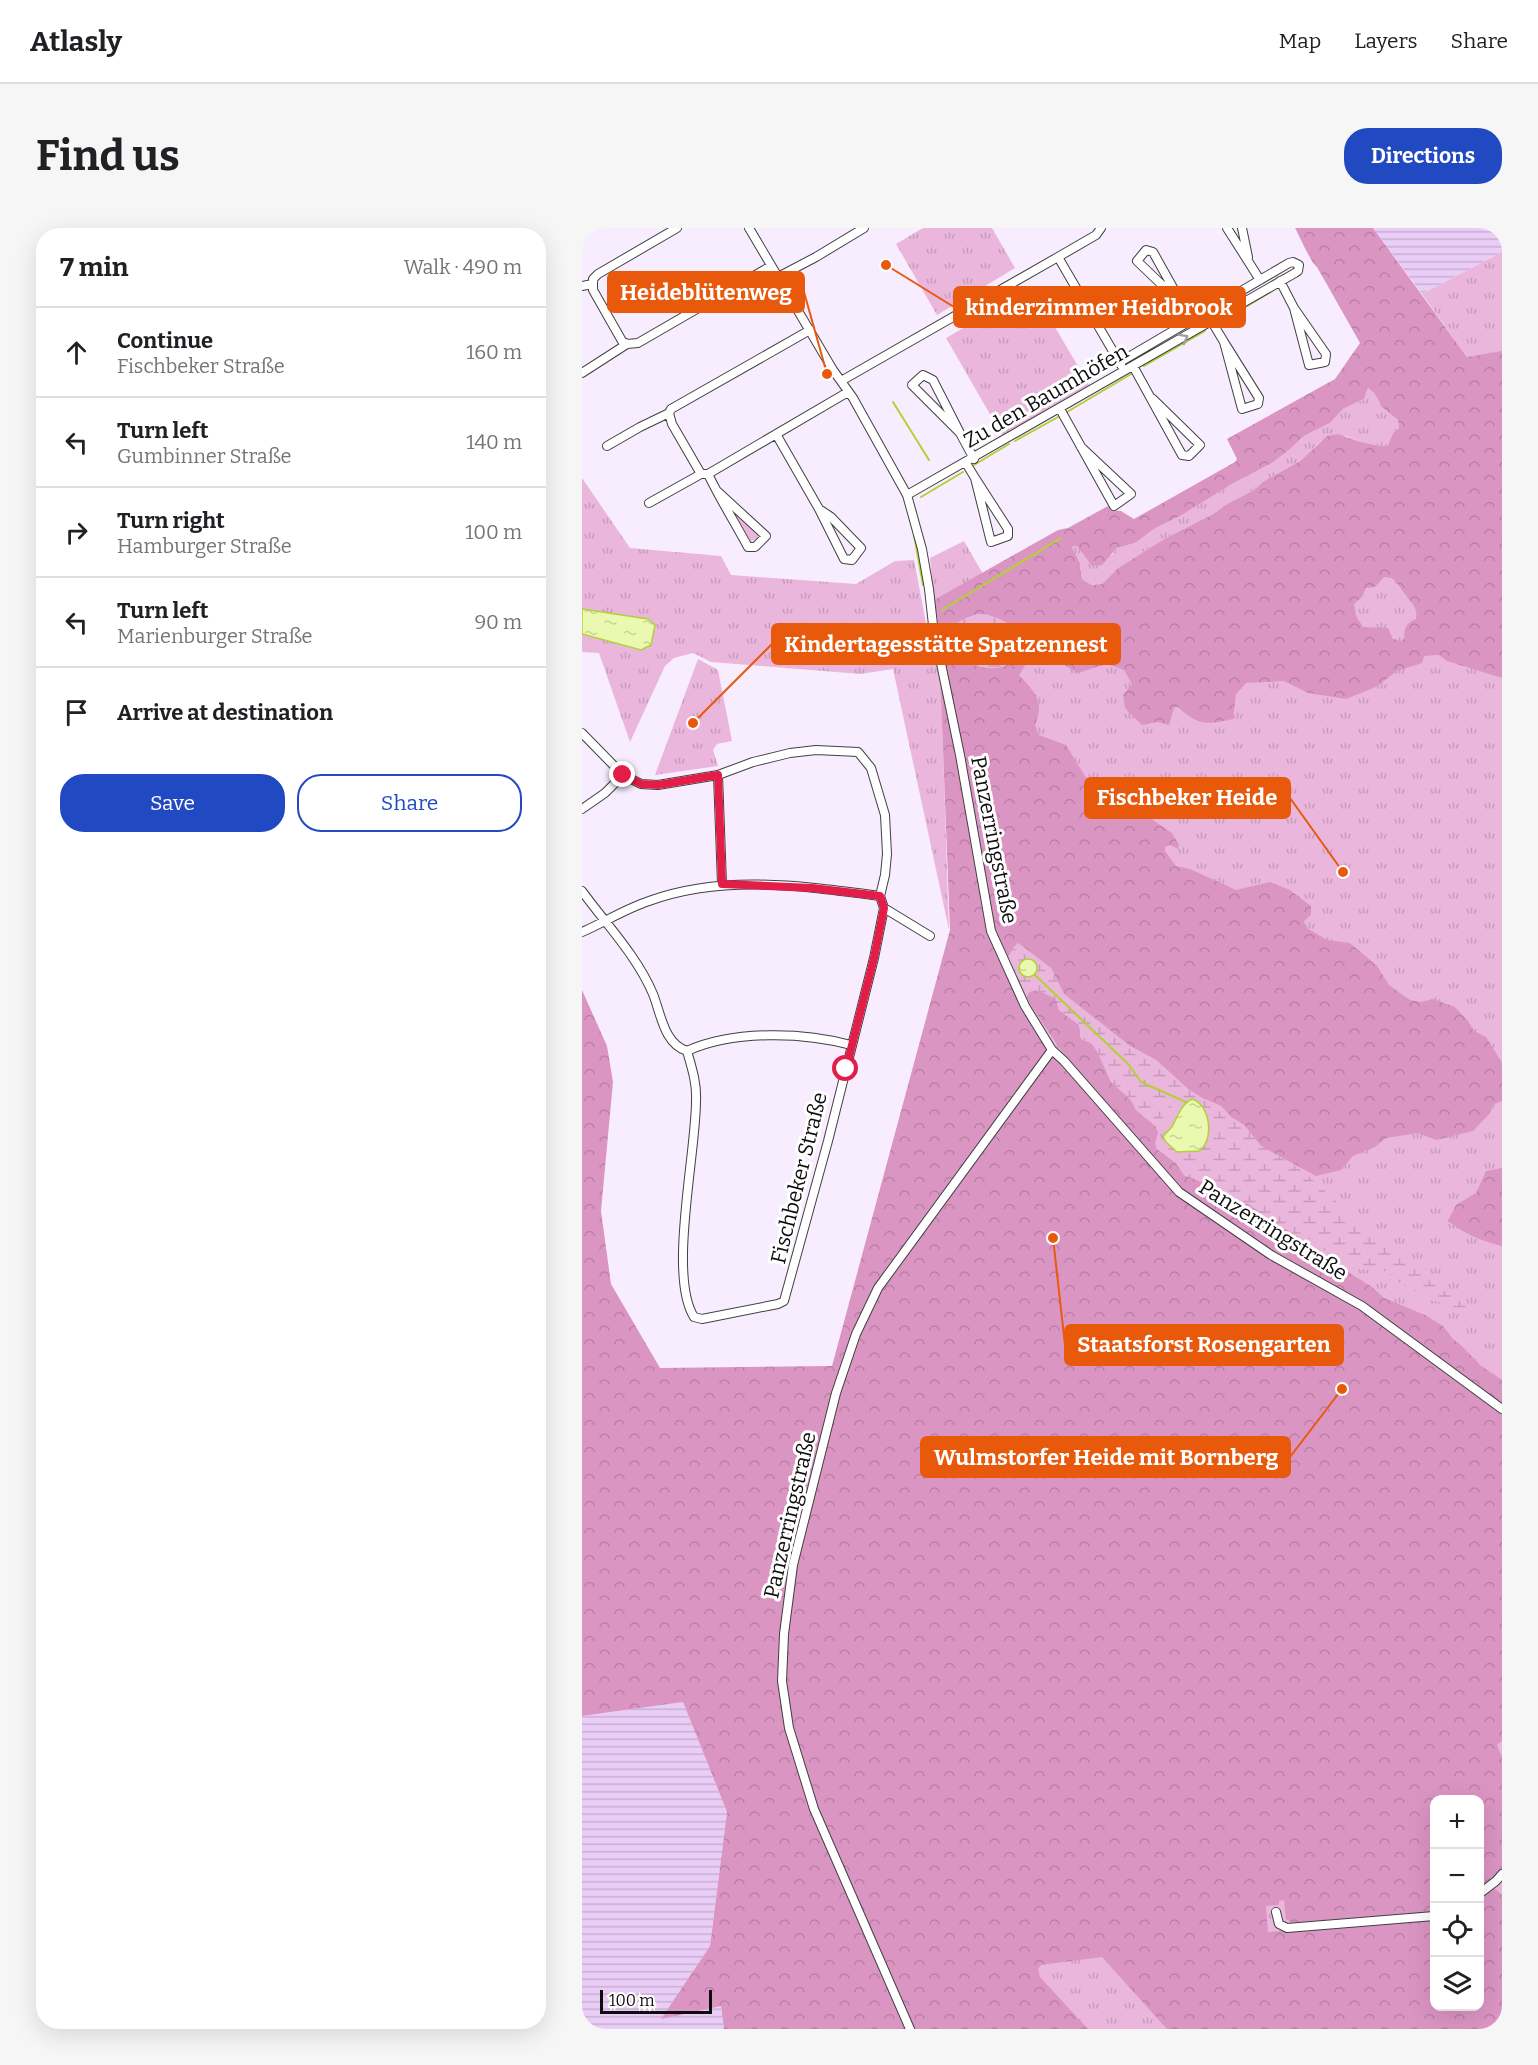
<!DOCTYPE html>
<meta charset="utf-8">
<style>
:root{--surface:#fff;--page:#f6f6f6;--text:#202124;--muted:#757577;--line:#e0e0e0;--accent:#2149c1}
body{margin:0;font-family:Bitter,serif;background:var(--page);color:var(--text)}
.controls{position:absolute;right:18px;bottom:18px;display:grid;overflow:hidden;border-radius:12px;box-shadow:0 6px 24px #0002}
.controls button{width:54px;height:54px;display:grid;place-items:center;padding:0;border:0;border-bottom:2px solid var(--line);background:var(--surface);color:var(--text);font:30px sans-serif}
.scale{position:absolute;left:18px;bottom:15px;width:112px;box-sizing:border-box;padding-left:6px;border:3px solid #0d0d0d;border-top:0;font-size:16px;line-height:21px;white-space:nowrap;color:#0d0d0d;-webkit-text-stroke:4px #fff;paint-order:stroke}
.stop{position:absolute;width:18px;height:18px;margin:-14px;border:4px solid #e11d48;border-radius:50%;background:#fff}
.stop.end{background:#e11d48;border-color:#fff;box-shadow:0 2px 6px #0008}
.list{margin:0;padding:0;list-style:none}
h2{display:flex;justify-content:space-between;align-items:center;height:78px;margin:0;padding:0 24px;font-size:26px}
h2 small{font-size:20px;font-weight:400;color:var(--muted)}
.list li{display:grid;grid-template-columns:39px 1fr auto;gap:18px;align-items:center;box-sizing:border-box;height:90px;padding:0 24px;border-top:2px solid var(--line)}
.list b{display:block;font-size:22px;white-space:nowrap}
.list p{margin:0;font-size:20px;white-space:nowrap;color:var(--muted)}
.list em{font-size:20px;font-style:normal;color:var(--muted)}
.actions{display:flex;gap:12px;padding:18px 24px}
.actions a{flex:1;padding:14px 0;border:2px solid var(--accent);border-radius:24px;text-align:center;font-size:21px;color:var(--accent)}
.actions .main{background:var(--accent);color:#fff}
.icon{flex:none;width:33px;height:33px;fill:none;stroke:currentColor;stroke-width:2;stroke-linecap:round;stroke-linejoin:round}
.map{position:relative;flex:none;width:920px;height:1801px;overflow:hidden;border-radius:24px}
header{display:flex;align-items:center;gap:36px;box-sizing:border-box;height:84px;padding:0 30px;background:var(--surface);border-bottom:2px solid var(--line)}
header strong{font-size:28px}
nav{display:flex;gap:33px;margin-inline-start:auto;font-size:21px}
.intro{display:flex;align-items:center;justify-content:space-between;box-sizing:border-box;height:144px;padding:0 36px}
h1{margin:0;font-size:42px}
.button{padding:15px 27px;border-radius:24px;background:var(--accent);color:#fff;font-size:21px;font-weight:700}
main{display:flex;gap:36px;padding:0 36px}
aside{flex:1;background:var(--surface);border-radius:24px;box-shadow:0 6px 24px #0002}
.map>svg:first-child{display:block}
</style>
<header>
<strong>Atlasly</strong>
<nav><a>Map</a><a>Layers</a><a>Share</a></nav>
</header>
<div class="intro"><h1>Find us</h1><a class="button">Directions</a></div>
<main>
<aside>
<h2>7 min<small>Walk · 490 m</small></h2>
<ul class="list">
<li><svg class="icon" aria-label="ahead" viewBox="0 0 24 24"><path d="M12 20V5M6 11l6-6 6 6"/></svg><div><b>Continue</b><p>Fischbeker Straße</p></div><em>160 m</em></li>
<li><svg class="icon" aria-label="left" viewBox="0 0 24 24"><path d="M17 20v-9H6M10 6l-5 5 5 5"/></svg><div><b>Turn left</b><p>Gumbinner Straße</p></div><em>140 m</em></li>
<li><svg class="icon" aria-label="right" viewBox="0 0 24 24"><path d="M7 20v-9h11M14 6l5 5-5 5"/></svg><div><b>Turn right</b><p>Hamburger Straße</p></div><em>100 m</em></li>
<li><svg class="icon" aria-label="left" viewBox="0 0 24 24"><path d="M17 20v-9H6M10 6l-5 5 5 5"/></svg><div><b>Turn left</b><p>Marienburger Straße</p></div><em>90 m</em></li>
<li><svg class="icon" aria-label="arrive" viewBox="0 0 24 24"><path d="M6 21V4h12l-3 4 3 4H6"/></svg><div><b>Arrive at destination</b></div></li>
</ul>
<div class="actions"><a class="main">Save</a><a>Share</a></div>
</aside>
<div class="map">
<svg width="920" height="1801" viewBox="0 0 920 1801">
<defs>
<pattern id="farmland-rules" width="6" height="5" patternUnits="userSpaceOnUse" patternTransform="scale(1.5)"><rect width="6" height="5" fill="#eacdf6"/><path d="M0 2.5h6" fill="none" stroke="#c8afd2"/></pattern>
<pattern id="grass-tufts" width="24" height="20" patternUnits="userSpaceOnUse" patternTransform="scale(1.5)"><rect width="24" height="20" fill="#eab6db"/><path d="M3 7l-1-3M5 7V3M7 7l1-3M15 17l-1-3M17 17v-4M19 17l1-3" fill="none" stroke="#c89bbb"/></pattern>
<pattern id="forest-crowns" width="20" height="18" patternUnits="userSpaceOnUse" patternTransform="scale(1.5)"><rect width="20" height="18" fill="#db95c3"/><path d="M2 6a3 3 0 1 1 6 0M12 15a3 3 0 1 1 6 0" fill="none" stroke="#bb7fa6"/></pattern>
<pattern id="wetland-marsh" width="20" height="14" patternUnits="userSpaceOnUse" patternTransform="scale(1.5)"><rect width="20" height="14" fill="#eab6db"/><path d="M1 5h8M5 5V1M11 12h8M15 12V8" fill="none" stroke="#c89bbb"/></pattern>
<pattern id="water-ripples" width="26" height="14" patternUnits="userSpaceOnUse" patternTransform="scale(1.5)"><rect width="26" height="14" fill="#ebf8b0"/><path d="M2 4q2-2 4 0t4 0M15 11q2-2 4 0t4 0" fill="none" stroke="#c8d396"/></pattern>
</defs>
<rect width="100%" height="100%" fill="#f8edff"/>
<path fill="url(#farmland-rules)" d="M791,0h129v24l-80,42z
M101,1474l44,110 -17,134 -48,72 59,-12 3,23h-142v-313z"/>
<path fill="url(#grass-tufts)" fill-rule="evenodd" d="M341,0h69l23,40 -78,47 -41,-71z
M920,24v154l-80,-112z
M450,60l57,97 -87,50 -56,-97z
M786,160l6,5 5,10 19,17 1,8 -6,5 -5,12 -7,1 -20,-4 -15,-6 -25,5 -21,20 -36,20 -10,9 -27,14 -14,10 -49,25 -46,29 -16,16 -10,1 -9,-5 -2,-5 -1,-12 -8,-16 5,-1 5,4 6,11 24,-6 5,-7 18,-5 19,-14 28,-14 50,-31 40,-21 17,-13 15,-14 26,-13 13,-14 21,-10z
M920,195v1606h-592l361,-774 -219,-205 -51,-94 -62,-328 10,302 -56,-261 -33,5 -149,-12 -18,-9 -19,5 -9,8 -35,76 -31,-89 -17,-1v-18l59,16 7,-31 -66,-10v-131l48,70 91,8 10,19 125,9 39,-23 19,-1 12,63 12,-2 110,13zM852,1572h45v206h-45z
M149,279l27,26v4l-9,6 -5,-7 2,-2 -12,-21 -3,1 -2,-5z
M382,313l19,33 -49,26 -4,-42z
M116,431l20,11 14,71 -15,3 -4,6 5,16 -63,9z"/>
<path fill="url(#forest-crowns)" fill-rule="evenodd" d="M713,0h78l94,129 35,-6v327l-55,-17 -8,-6 -15,1 -2,7 -25,8 -21,16 -30,12 -38,-6 -24,-12 -38,2 -10,11 -3,25c-25,6 -35,7 -55,-12l-4,1 -5,17 -12,-3 -15,3 -17,-17 -2,-13 9,-11 -8,-14 -17,-6 -30,9 -31,-20 -16,5 -11,17c16,18 26,25 16,50l4,10 27,10 19,31 32,27 30,13 25,17 7,12 -1,4 -8,-4 -5,2v4l11,15 14,3 46,21 34,-8 20,8 21,16v9l-7,6 1,6 22,13 23,3 27,23 12,19 21,15 11,2 12,-3 22,8 13,14 6,10 12,6 16,26v38l-10,4 -1,7 -18,19 -37,9 -18,-7 -32,5 -11,9 -22,9 -12,14 -25,6 -55,-30 -17,-21 -13,-8 -10,-11 -19,-8 -14,-9 -32,-29 -26,-14 -66,-52 -13,-26 -33,-25c-8,7 -9,16 -16,23l20,42 23,38 17,16 115,132 137,91c68,29 129,84 188,129v327l-5,4 5,12v119l-9,11 9,8v134h-335l-65,-72 -61,8 -3,4 2,8 48,52h-364l-3,-23 -60,13 49,-73 17,-134 -44,-110 -101,14v-726l25,56 6,36 -12,129 10,73 49,84 172,-2 118,-436 -12,-308 -4,-22 124,-70 10,-2 40,-22 3,4 10,1 13,8 101,-57 2,-3 -10,-20 108,-60 25,-36 -43,-76c-6,-4 -17,-30 -22,-39zM786,160l6,5 7,13 17,14 1,8 -6,5 -5,12 -7,1 -20,-4 -23,-8 -11,2 -27,25 -36,20 -10,9 -27,14 -14,10 -49,25 -46,29 -16,16 -10,1 -9,-5 -2,-5 -1,-12 -8,-16 5,-1 15,20 10,-1 15,-17 18,-5 19,-14 28,-14 50,-31 40,-21 17,-13 15,-14 26,-13 13,-14 21,-10zM802,349c12,-1 14,9 21,17 6,9 13,13 11,25 -10,4 -12,9 -12,20l-3,2 -8,-2 -5,-11 -25,-1 -7,-11 -2,-12 8,-7 4,-9 9,-1zM396,386l11,1 17,50c-17,8 -36,-1 -51,-11l9,-35zM852,1572h45v206h-45zM702,1672l2,19 7,5 1,6 -26,2 -2,-26 13,-1v-4z
M451,762l11,2 12,7 3,11 20,15 1,12 3,3 8,3 6,8 14,31 20,18 5,10 20,17 2,6 -3,10 2,6 19,14 8,12 33,13 7,8 12,6 12,2 9,6 8,12 21,7 19,12 10,14 5,4 25,11 27,17 12,11 41,17 18,11 10,13 8,6 19,20 22,15v24l-139,-99 -90,-54 -93,-62 -57,-64 -63,-76 -34,-51 3,-6z
M920,940v78c-21,-5 -37,-12 -54,-25l8,-16 20,-12 10,-22z"/>
<path fill="url(#wetland-marsh)" d="M396,386c17,1 31,8 43,20 2,8 0,15 -5,22 -24,38 -111,-23 -38,-42z
M436,715l33,25 13,26 66,52 26,14 32,29 14,9 19,8 10,11 13,8 17,21 41,24 36,33 13,18 22,13 26,24 42,31 26,16 -1,4 -11,3 -9,-9 -14,-2 -35,-20 -19,-15 -9,4 -8,-1 -15,-9 -18,-7 -24,-18 -6,-2 -2,3 -10,-7 -21,-7 -8,-12 -9,-6 -18,-4 -13,-12 -33,-13 -8,-12 -19,-14 -2,-6 5,-1 3,-5c7,15 22,13 36,14l10,-22 -3,-8 1,-4 -8,-14 -13,-1 -2,2 -8,-5c-6,10 -11,20 -23,25l-17,-14 -5,-10 -20,-18 -14,-31 -6,-8 -10,-4 -2,-14 -20,-15 -3,-11 -19,-9 -8,2 -3,6 -18,-38 4,-11z"/>
<path fill="url(#water-ripples)" stroke="#b2d135" stroke-width="1.5" d="M0,381l66,10 7,6 -4,20 -10,5 -59,-16z
M437 740a9 9 0 1 1 18 0a9 9 0 1 1-18 0Z
M610,871c18,5 23,41 7,52l-22,1 -11,-10 -3,-5c3,-6 8,-7 10,-12 5,-10 9,-21 19,-26z"/>
<g fill="none" stroke-linecap="round" stroke-linejoin="round">
<path stroke="#b2d135" stroke-width="2" d="M640,93l52,-31
M562,138l61,-35
M311,174l36,58
M485,184l64,-38
M433,213l43,-24
M392,237l35,-21
M339,269l42,-25
M332,307l9,50
M360,382l119,-72
M453,747l94,90 12,17 45,20"/>
<defs>
<path id="minor" d="M95,0l-79,46 -5,5v11l29,51 5,3 11,-1 133,-77
M167,0l84,142 20,28 54,97 15,54 7,40 4,36 27,130 31,176 34,75 27,44 12,11 115,131 92,63 91,51 140,103
M645,0l33,52
M660,0l6,29
M476,29l63,108
M196,49l38,-20 48,-29
M698,53l14,27 15,57 16,-3 1,-8 -32,-46
M0,58l10,-2
M601,77l-46,-44 9,-11 7,2 38,68
M630,94l12,20 18,67 16,-5 1,-6 -35,-56
M228,102l-139,79 -2,4 3,11 29,50h7l140,-82
M551,138l49,89 7,1 11,-11 -47,-46
M0,145l45,-29
M259,153l217,-124 38,-22 5,-7
M478,181l54,97 17,-12 -50,-47
M378,205l-27,-53 -10,-5 -11,10 48,48 14,26
M194,206l43,75 25,50 8,1 9,-12 -30,-31 -12,-8
M25,218l33,-19 29,-14
M384,235l9,15 16,64 17,-6v-7l-33,-51
M126,246c12,25 27,49 40,73h7l11,-11 -49,-45
M325,267l388,-222 3,-2 1,-6 -6,-3 -4,1 -169,99
M67,275l52,-29
M0,505l41,42 18,9 17,1 60,-10 35,-13 37,-9 26,-3 42,2 13,16 14,47 2,39 -2,21 -5,21 4,12 -10,50 -46,183 -44,160 -6,3 -76,15 -8,-2c-26,-41 2,-163 2,-216 1,-17 -4,-33 -9,-50 -23,-7 -26,-37 -34,-57 -16,-38 -47,-70 -71,-103
M136,547l4,109
M0,581l23,-16 18,-18
M302,680l46,28
M0,704c23,-10 43,-23 67,-31 74,-27 154,-15 231,-5
M105,823c47,-21 116,-19 164,-6
M897,1666l17,-13 6,-7
M694,1684l3,12 8,4 147,-12
M328,1801l-96,-220 -25,-81 -7,-47 2,-47 9,-69 43,-172 20,-59 22,-46 174,-238"/>
</defs>
<use href="#minor" stroke="#404040" stroke-width="10"/>
<use href="#minor" stroke="#fff" stroke-width="8"/>
</g>
<defs><path id="oneway-chevron" d="M-2-3.5L2.5 0L-2 3.5" fill="none" stroke-width="1.6" stroke-linecap="round" stroke-linejoin="round" transform="scale(1.5)"/></defs>
<use stroke="#9e9e9e" href="#oneway-chevron" transform="translate(602 110) rotate(-29)"/>
<g fill="none" stroke-linecap="round" stroke-linejoin="round">
<path stroke="#e11d48" stroke-width="8" d="M41,547l18,9 17,1 60,-10 4,109 90,4 68,8 4,12 -10,50 -28,111"/>
</g>
<g text-anchor="middle" dominant-baseline="central" stroke-width="6" stroke-linejoin="round" paint-order="stroke">
<g font-size="21" fill="#0d0d0d" stroke="#fff">
<text transform="translate(464 168) rotate(-30)">Zu den Baumhöfen</text>
<text transform="translate(412 612) rotate(79)">Panzerringstraße</text>
<text transform="translate(217 950) rotate(-76)">Fischbeker Straße</text>
<text transform="translate(691 1002) rotate(32)">Panzerringstraße</text>
<text transform="translate(208 1287) rotate(-77)">Panzerringstraße</text>
</g>
</g>
<path fill="none" stroke="#e8590c" stroke-width="2" d="M245 146L222 64M304 37L372 79M111 495L190 416M761 644L708 570M471 1010L483 1117M760 1161L708 1229"/>
<g fill="#e8590c" stroke="#fff" stroke-width="2">
<circle cx="245" cy="146" r="6"/>
<circle cx="304" cy="37" r="6"/>
<circle cx="111" cy="495" r="6"/>
<circle cx="761" cy="644" r="6"/>
<circle cx="471" cy="1010" r="6"/>
<circle cx="760" cy="1161" r="6"/>
</g>
<g fill="#e8590c" stroke="#e8590c" stroke-width="2">
<rect x="26" y="44" width="196" height="40" rx="6"/>
<rect x="372" y="59" width="291" height="40" rx="6"/>
<rect x="190" y="396" width="348" height="40" rx="6"/>
<rect x="503" y="550" width="205" height="40" rx="6"/>
<rect x="483" y="1097" width="278" height="40" rx="6"/>
<rect x="339" y="1209" width="369" height="40" rx="6"/>
</g>
<g font-size="22" text-anchor="middle" font-weight="bold" fill="#fff">
<text x="124" y="72">Heideblütenweg</text>
<text x="517" y="87">kinderzimmer Heidbrook</text>
<text x="364" y="424">Kindertagesstätte Spatzennest</text>
<text x="605" y="577">Fischbeker Heide</text>
<text x="622" y="1124">Staatsforst Rosengarten</text>
<text x="524" y="1237">Wulmstorfer Heide mit Bornberg</text>
</g>
</svg>
<div class="controls">
<button>+</button>
<button>−</button>
<button><svg class="icon" aria-label="locate" viewBox="0 0 24 24"><circle cx="12" cy="12" r="6"/><path d="M12 2v4M12 18v4M2 12h4M18 12h4"/></svg></button>
<button><svg class="icon" aria-label="layers" viewBox="0 0 24 24"><path d="M12 4l9 5-9 5-9-5zM3 14l9 5 9-5"/></svg></button>
</div>
<div class="scale">100 m</div>
<div class="stop" style="left:264px;top:841px"></div>
<div class="stop end" style="left:41px;top:547px"></div>
</div>
</main>
